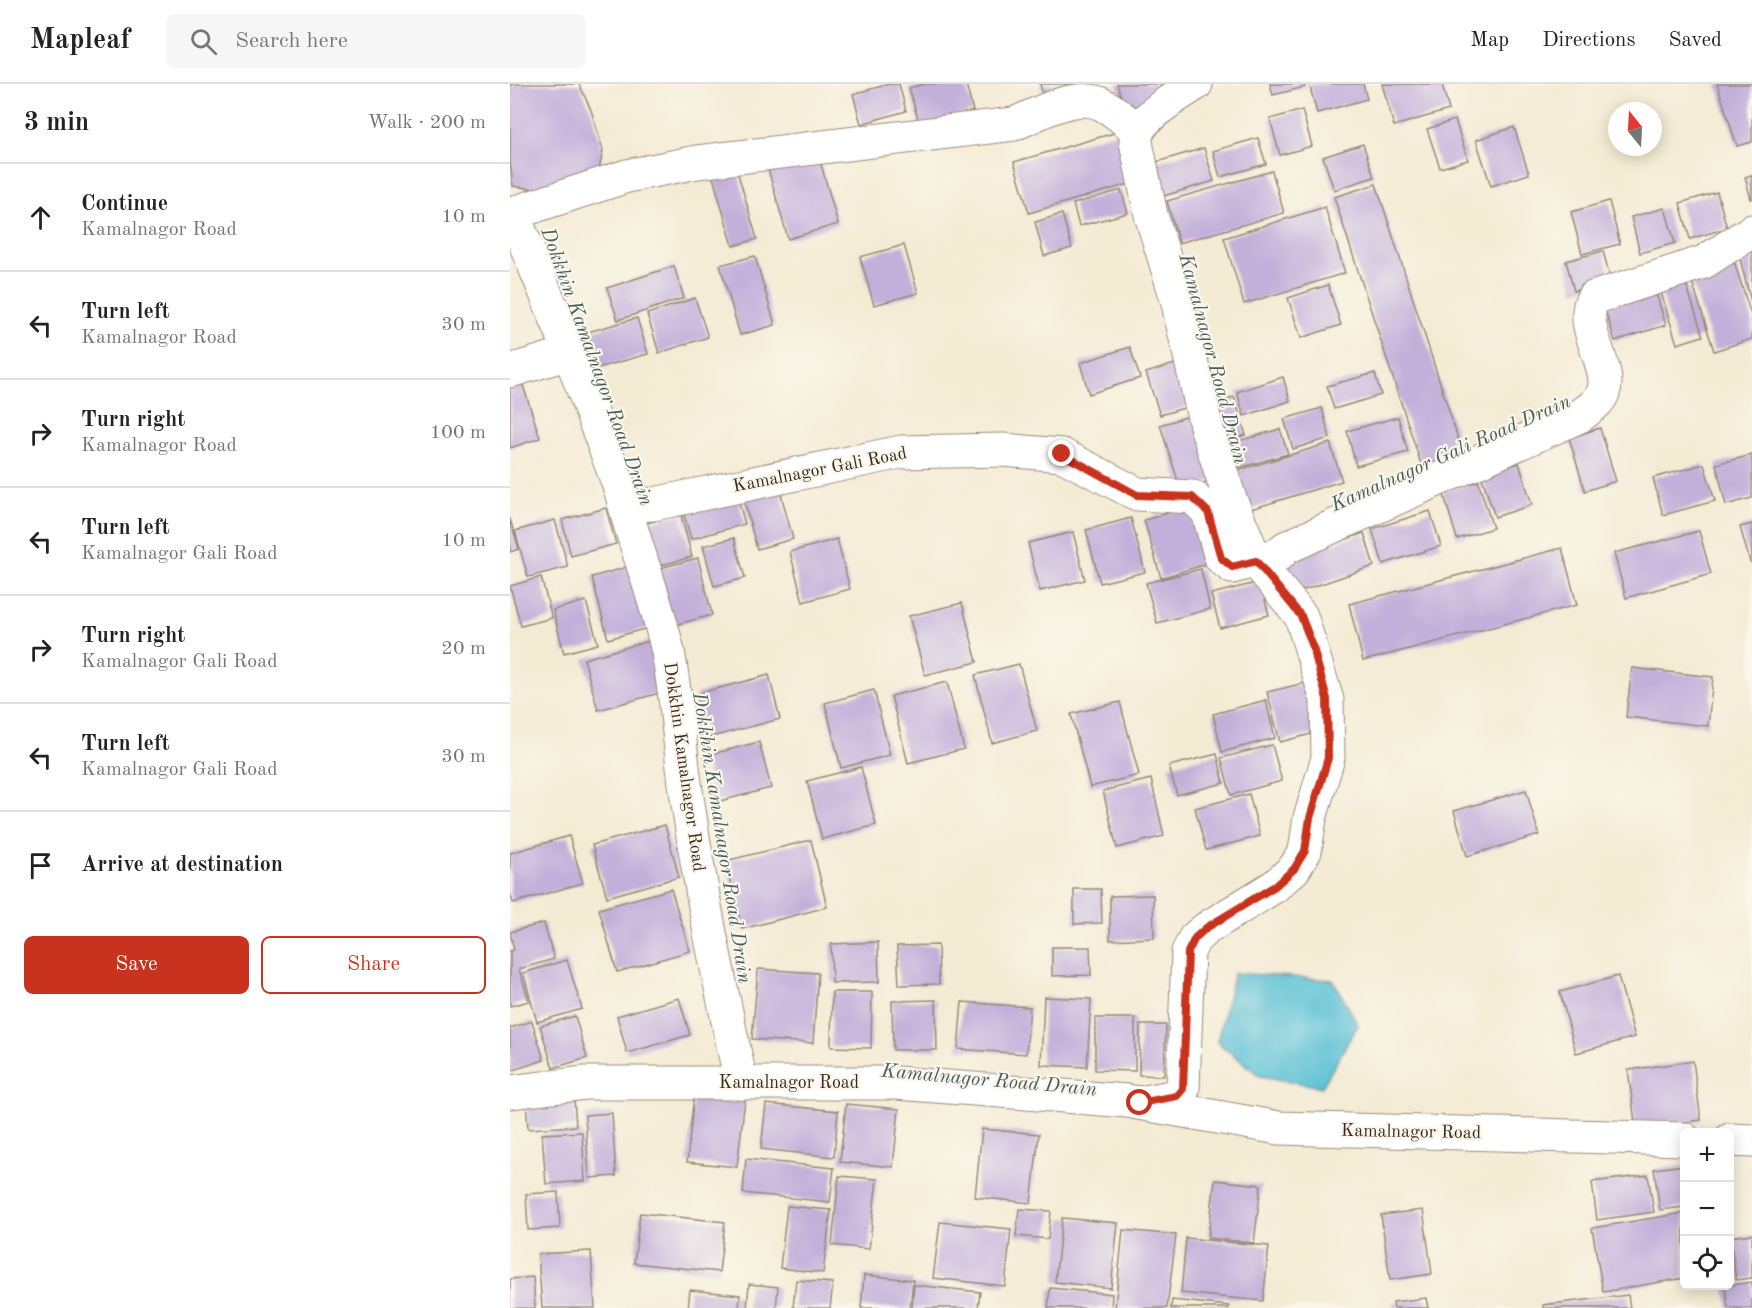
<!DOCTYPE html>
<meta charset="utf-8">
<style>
:root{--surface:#fff;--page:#f6f6f6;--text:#222;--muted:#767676;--line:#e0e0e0;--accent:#c8321e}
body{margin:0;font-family:"Old Standard TT",serif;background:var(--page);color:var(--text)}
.controls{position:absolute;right:18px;bottom:18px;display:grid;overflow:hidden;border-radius:9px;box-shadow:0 3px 15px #0003}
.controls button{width:54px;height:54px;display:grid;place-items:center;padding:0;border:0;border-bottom:2px solid var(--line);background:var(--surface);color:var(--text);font:30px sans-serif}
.compass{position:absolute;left:1098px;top:18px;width:54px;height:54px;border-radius:50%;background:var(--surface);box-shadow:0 3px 15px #0003;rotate:342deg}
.stop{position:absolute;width:18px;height:18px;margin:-14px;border:4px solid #c8321e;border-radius:50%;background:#fff}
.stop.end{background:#c8321e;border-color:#fff;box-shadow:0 2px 6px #0008}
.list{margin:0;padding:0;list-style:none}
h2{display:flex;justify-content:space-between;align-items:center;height:78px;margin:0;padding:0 24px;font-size:26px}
h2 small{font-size:20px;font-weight:400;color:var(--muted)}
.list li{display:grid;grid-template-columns:39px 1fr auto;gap:18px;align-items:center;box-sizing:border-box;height:108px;padding:0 24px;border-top:2px solid var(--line)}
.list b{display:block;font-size:22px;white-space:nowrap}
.list p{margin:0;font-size:20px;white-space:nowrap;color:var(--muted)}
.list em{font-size:20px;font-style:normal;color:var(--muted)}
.actions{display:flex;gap:12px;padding:18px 24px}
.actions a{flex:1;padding:14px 0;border:2px solid var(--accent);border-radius:9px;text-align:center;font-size:21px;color:var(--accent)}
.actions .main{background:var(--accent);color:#fff}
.icon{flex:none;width:33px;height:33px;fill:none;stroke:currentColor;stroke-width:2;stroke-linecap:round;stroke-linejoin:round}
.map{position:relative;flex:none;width:1242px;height:1224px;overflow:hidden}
header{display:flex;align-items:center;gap:36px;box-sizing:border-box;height:84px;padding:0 30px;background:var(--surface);border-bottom:2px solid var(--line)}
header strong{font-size:28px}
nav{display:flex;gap:33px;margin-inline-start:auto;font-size:21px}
.search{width:420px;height:54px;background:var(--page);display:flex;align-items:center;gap:15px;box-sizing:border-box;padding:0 21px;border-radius:9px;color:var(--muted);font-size:22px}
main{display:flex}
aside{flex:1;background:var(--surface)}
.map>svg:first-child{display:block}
</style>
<header>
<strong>Mapleaf</strong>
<div class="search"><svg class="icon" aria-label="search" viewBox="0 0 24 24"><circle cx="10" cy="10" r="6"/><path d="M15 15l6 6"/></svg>Search here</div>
<nav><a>Map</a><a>Directions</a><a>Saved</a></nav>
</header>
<main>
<aside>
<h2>3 min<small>Walk · 200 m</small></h2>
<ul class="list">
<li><svg class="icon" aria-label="ahead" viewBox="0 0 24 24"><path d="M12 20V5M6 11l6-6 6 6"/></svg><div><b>Continue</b><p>Kamalnagor Road</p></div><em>10 m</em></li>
<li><svg class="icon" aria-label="left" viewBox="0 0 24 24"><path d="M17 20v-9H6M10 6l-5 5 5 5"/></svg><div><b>Turn left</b><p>Kamalnagor Road</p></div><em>30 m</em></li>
<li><svg class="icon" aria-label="right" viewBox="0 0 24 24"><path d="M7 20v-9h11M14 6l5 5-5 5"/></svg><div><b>Turn right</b><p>Kamalnagor Road</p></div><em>100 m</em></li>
<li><svg class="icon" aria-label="left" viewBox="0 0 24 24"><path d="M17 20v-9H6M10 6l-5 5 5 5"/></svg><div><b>Turn left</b><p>Kamalnagor Gali Road</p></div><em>10 m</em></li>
<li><svg class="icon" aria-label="right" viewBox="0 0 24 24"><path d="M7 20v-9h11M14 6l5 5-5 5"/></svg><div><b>Turn right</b><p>Kamalnagor Gali Road</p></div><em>20 m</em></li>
<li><svg class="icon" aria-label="left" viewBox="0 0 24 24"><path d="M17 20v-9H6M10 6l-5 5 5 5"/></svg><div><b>Turn left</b><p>Kamalnagor Gali Road</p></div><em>30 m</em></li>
<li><svg class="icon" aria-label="arrive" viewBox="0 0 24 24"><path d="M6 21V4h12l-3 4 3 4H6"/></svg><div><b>Arrive at destination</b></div></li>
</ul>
<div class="actions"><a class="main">Save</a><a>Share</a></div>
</aside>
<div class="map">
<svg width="1242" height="1224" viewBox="0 0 1242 1224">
<rect width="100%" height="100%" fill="#fbf7ec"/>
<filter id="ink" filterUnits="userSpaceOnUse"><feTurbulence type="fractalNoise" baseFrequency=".0167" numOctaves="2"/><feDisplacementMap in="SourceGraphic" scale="12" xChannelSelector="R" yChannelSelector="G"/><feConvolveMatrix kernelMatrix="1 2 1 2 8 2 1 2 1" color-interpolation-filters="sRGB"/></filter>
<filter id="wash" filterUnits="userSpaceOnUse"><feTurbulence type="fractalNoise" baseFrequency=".008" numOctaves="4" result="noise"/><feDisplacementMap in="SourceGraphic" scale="24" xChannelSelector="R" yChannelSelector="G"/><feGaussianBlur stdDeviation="1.35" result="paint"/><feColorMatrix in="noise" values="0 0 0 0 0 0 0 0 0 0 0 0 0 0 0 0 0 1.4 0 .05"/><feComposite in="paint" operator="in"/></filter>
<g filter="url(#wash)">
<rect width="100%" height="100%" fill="#f4ebd4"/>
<path fill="#58c0d6" stroke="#4a757a" stroke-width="1.5" d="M724,889l99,7 25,45 -36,62 -62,-11 -43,-34z"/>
<g id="blocks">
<path fill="#c3b0da" d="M0,0h69l12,26 12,40 -5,24 -50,17 -35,-5 -3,-24z
M379,0h10l7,27 -45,13 -8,-30z
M415,0h41l7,27 -53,15 -11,-38z
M530,0h51v1l-47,13z
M607,0h59l-49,33z
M760,0h35v3l-32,8z
M799,0h54l4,15 -50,14z
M872,0h60l7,26 -55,16z
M1207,0h35v58l-15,4z
M792,26l10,36 -32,9 -10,-36z
M945,36l13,40 -28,8 -13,-39z
M1004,43l15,47 -38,12 -15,-46z
M618,45l15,51 -114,33 -15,-51z
M748,54l8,26 -46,13 -7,-26z
M853,60l11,33 -40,13 -11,-33z
M694,64l10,33 -54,16 -10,-33z
M308,70l20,70 -50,15 -20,-70z
M226,83l21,72 -24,7 -21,-72z
M762,87l12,42 -105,30 -12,-42z
M1242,91v24h-1l-6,-22z
M866,100l87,270 -41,13 -88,-270z
M611,106l7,23 -49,13 -6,-22z
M1207,108l10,36 -37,11 -10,-36z
M1099,117l11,43 -38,10 -11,-42z
M815,123l20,66 -101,31 -20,-66z
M1155,124l10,35 -35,10 -9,-36z
M552,130l10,34 -28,8 -9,-34z
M394,161l14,48 -44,12 -14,-48z
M1242,163v55h-1l-13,-51z
M1093,167l8,30 -37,10 -8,-30z
M245,172l20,69 -35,10 -20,-70z
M1223,174l19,60v21l-38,12 -25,-79z
M164,182l10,32 -66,22 -11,-32z
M1174,194l19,58 -26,8 -18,-58z
M818,201l13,40 -40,13 -13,-40z
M1145,206l11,35 -51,16 -11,-35z
M185,214l13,39 -49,16 -12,-39z
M127,234l11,36 -50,14 -10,-36z
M620,263l10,31 -51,16 -9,-31z
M668,279l13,43 -31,9 -14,-42z
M865,289l6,22 -47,14 -7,-23z
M10,292l20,62 -30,10v-68z
M773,293l7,24 -46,15 -7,-24z
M724,313l12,38 -30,10 -12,-39z
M812,324l8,30 -37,11 -9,-30z
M689,329l21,65 -39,12 -21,-65z
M888,333l10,35 -52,14 -9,-35z
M1090,344l16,53 -31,10 -16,-53z
M770,345l8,25 -49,14 -8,-25z
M820,359l12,38 -94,29 -12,-39z
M1242,371v43l-26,7 -10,-41z
M1009,379l13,42 -37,12 -14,-42z
M1194,380l11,37 -52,14 -10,-37z
M968,397l15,47 -36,11 -14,-47z
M269,403l14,52 -36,10 -14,-52z
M227,412l8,28 -54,15 -8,-28z
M686,421l17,57 -52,16 -17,-58z
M96,424l10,36 -45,12 -9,-36z
M920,427l11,35 -58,18 -11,-35z
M171,430l11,43 -38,10 -11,-43z
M621,434l14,54 -45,11 -14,-53z
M0,435l9,30 -9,3z
M45,436l13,47 -40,10 -13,-46z
M1242,440v38h-2l-10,-35z
M1189,447l12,43 -85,24 -12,-45z
M563,448l12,48 -45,11 -12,-48z
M854,449l10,33 -82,28 -11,-33z
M224,454l11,40 -31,8 -11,-40z
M327,455l13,50 -47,13 -13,-50z
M1052,464l15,57 -214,56 -14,-57z
M188,474l14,57 -41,11 -15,-57z
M128,480l17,62 -47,13 -16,-62z
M691,485l9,40 -53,14 -11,-40z
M31,493l11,41 -31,8 -11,-40z
M750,498l9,33 -49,13 -9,-34z
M76,517l12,43 -34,9 -11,-43z
M452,519l15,59 -52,13 -16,-59z
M143,556l14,51 -69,19 -14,-51z
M509,580l18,67 -45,12 -17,-68z
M1122,584l81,9 -5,49 -82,-9z
M259,591l11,44 -73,19 -11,-44z
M437,598l17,67 -56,14 -17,-67z
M795,599l14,49 -39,10 -13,-50z
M364,606l16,65 -49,13 -16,-65z
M756,616l9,38 -53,14 -9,-38z
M610,618l19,73 -49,12 -19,-73z
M249,658l12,46 -55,14 -12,-46z
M762,661l10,36 -51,14 -10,-37z
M707,670l7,29 -47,12 -8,-29z
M351,683l15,58 -54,14 -15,-58z
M641,695l13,57 -47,12 -14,-57z
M1016,706l13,45 -72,21 -13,-45z
M739,710l11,42 -54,14 -11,-42z
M155,741l14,52 -72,20 -15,-52z
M59,752l14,47 -70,20 -3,-10v-40z
M301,756l16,67 -85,22 -17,-68z
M161,805l19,62 -73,21 -18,-63z
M564,805h27l1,34 -28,1z
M643,811l1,43 -44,2v-44z
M34,839l10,36 -35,10 10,32 -19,5v-55l4,-1 -4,-18z
M368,858l1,40 -47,1 -1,-39z
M428,861l1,39 -40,1 -2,-39z
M542,863h38l1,28 -39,1z
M57,876l15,49 -45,13 -14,-49z
M248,885l60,4 -5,70 -61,-4z
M1108,892l17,61 -59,16 -16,-61z
M322,908h40l-1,56 -40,-1z
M534,913l47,2 -4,68 -46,-2z
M169,914l11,37 -63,18 -10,-37z
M426,916l1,50h-44l-1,-49z
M452,918l68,5 -4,47 -68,-5z
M65,932l12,42 -34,10 -13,-42z
M585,934h40v53l-40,-1z
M22,937l12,39 -34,11v-43z
M630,941h26l-2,51 -25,-1z
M1183,977l8,59 -65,9 -8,-59z
M184,1010l51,5 -8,68 -50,-5z
M64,1014l2,28 -48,3 -2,-28z
M256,1020l72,7 -4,46 -73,-8z
M336,1020l53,5 -6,58 -53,-5z
M102,1029l4,63 -27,2 -4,-63z
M472,1045l57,5 -8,69 -56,-6z
M72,1048l3,49 -39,3 -4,-50z
M236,1075l88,9 -4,34 -87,-9z
M1174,1081v42l-24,3 -6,-41z
M1138,1091l6,37 -57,8 -5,-38z
M329,1092l38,3 -8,70 -37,-4z
M705,1096l46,5 -7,58 -46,-5z
M48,1108l2,36 -32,2 -2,-36z
M277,1122l44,4 -8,63 -43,-5z
M509,1125l32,2 -3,28 -32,-3z
M913,1126l9,64 -42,6 -9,-65z
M130,1129l85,9 -6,50 -85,-9z
M1174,1129v65l-81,14 -11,-64z
M552,1134l56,5 -7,65 -56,-6z
M430,1138l71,7 -6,57 -72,-8z
M613,1146l53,5 -9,73h-52z
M1242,1150v44l-16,2 -6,-43z
M676,1154l83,8 -6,55 -82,-8z
M81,1167l4,57h-53l-4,-54z
M354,1191l49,5 -3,28h-49z
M23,1193l2,31h-25v-29z
M286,1196l37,3 -3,25h-37z
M1242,1198v26h-24l-3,-22z
M239,1200l29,3 -2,21h-29z
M404,1201l66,7 -2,16h-66z
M540,1204l62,6 -1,14h-63z
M180,1206l50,5 -1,13h-51z
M1118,1211l2,13h-87v-3z
M916,1214l2,10h-34l-1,-6z
M662,1216l57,6v2h-58z"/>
</g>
</g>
<g filter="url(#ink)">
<use href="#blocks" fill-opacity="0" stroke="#988a79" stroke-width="1.5"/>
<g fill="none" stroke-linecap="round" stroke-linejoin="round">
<defs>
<path id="minor" d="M0,130l117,-38 70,-14 317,-38c24,-10 59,-31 85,-21 14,5 27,19 39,27
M3,130l46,111 62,166 17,14 16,-1 247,-52 102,-2 59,5 75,39 56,3 15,15 13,46 11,9 48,-13 5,-6 295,-132c6,-5 13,-9 18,-15 24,-26 -23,-70 -5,-103l111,-36 48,-31
M0,287l59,-18
M0,1008l75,-9h312l230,18 152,27 405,11
M1220,1056l22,1"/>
<path id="major" d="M111,407c13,54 35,106 47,161 10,53 12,105 21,158 13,92 33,182 52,273
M630,1019l37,-7 6,-7 5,-137 7,-14 12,-10 68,-42 19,-17 11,-18 5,-33 18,-60 -1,-58 -26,-84 -45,-55 -26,-62 -24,-73 -29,-127 -26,-84 -15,-73c-2,-22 43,-47 60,-58"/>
</defs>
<use href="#minor" stroke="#988a79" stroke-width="35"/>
<use href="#major" stroke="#988a79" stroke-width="35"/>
<use href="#minor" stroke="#fff" stroke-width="33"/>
<use href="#major" stroke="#fff" stroke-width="33"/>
</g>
</g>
<g fill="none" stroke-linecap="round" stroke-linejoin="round" filter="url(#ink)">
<path stroke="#c8321e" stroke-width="8" d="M552,370l75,41 55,2 16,15 13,46 11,9 24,-6 45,55 11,28 15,55 1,59 -18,60 -5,33 -11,18 -19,17 -69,42 -11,10 -7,14 -5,137 -6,7 -37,7"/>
</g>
<g text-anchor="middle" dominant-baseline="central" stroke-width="4.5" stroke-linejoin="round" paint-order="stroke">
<g font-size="18" fill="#3b2a1e" stroke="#fbf7ec">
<text transform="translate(310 386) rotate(-11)">Kamalnagor Gali Road</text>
<text transform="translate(174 683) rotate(82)">Dokkhin Kamalnagor Road</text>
<text x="279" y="999">Kamalnagor Road</text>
<text transform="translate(901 1048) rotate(1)">Kamalnagor Road</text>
</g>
<g font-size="20" font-style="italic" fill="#455e5e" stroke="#fbf7ec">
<text transform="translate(702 275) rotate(75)">Kamalnagor Road Drain</text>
<text transform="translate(86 283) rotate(70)">Dokkhin Kamalnagor Road Drain</text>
<text transform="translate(941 370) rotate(-24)">Kamalnagor Gali Road Drain</text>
<text transform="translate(211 754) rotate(81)">Dokkhin Kamalnagor Road Drain</text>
<text transform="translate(479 997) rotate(5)">Kamalnagor Road Drain</text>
</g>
</g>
</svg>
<div class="controls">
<button>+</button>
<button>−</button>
<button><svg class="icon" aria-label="locate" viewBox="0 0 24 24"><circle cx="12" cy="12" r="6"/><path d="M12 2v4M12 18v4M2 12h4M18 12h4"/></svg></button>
</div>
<svg class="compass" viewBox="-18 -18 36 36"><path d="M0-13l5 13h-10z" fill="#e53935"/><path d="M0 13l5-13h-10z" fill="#767676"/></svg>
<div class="stop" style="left:630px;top:1019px"></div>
<div class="stop end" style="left:552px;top:370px"></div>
</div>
</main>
